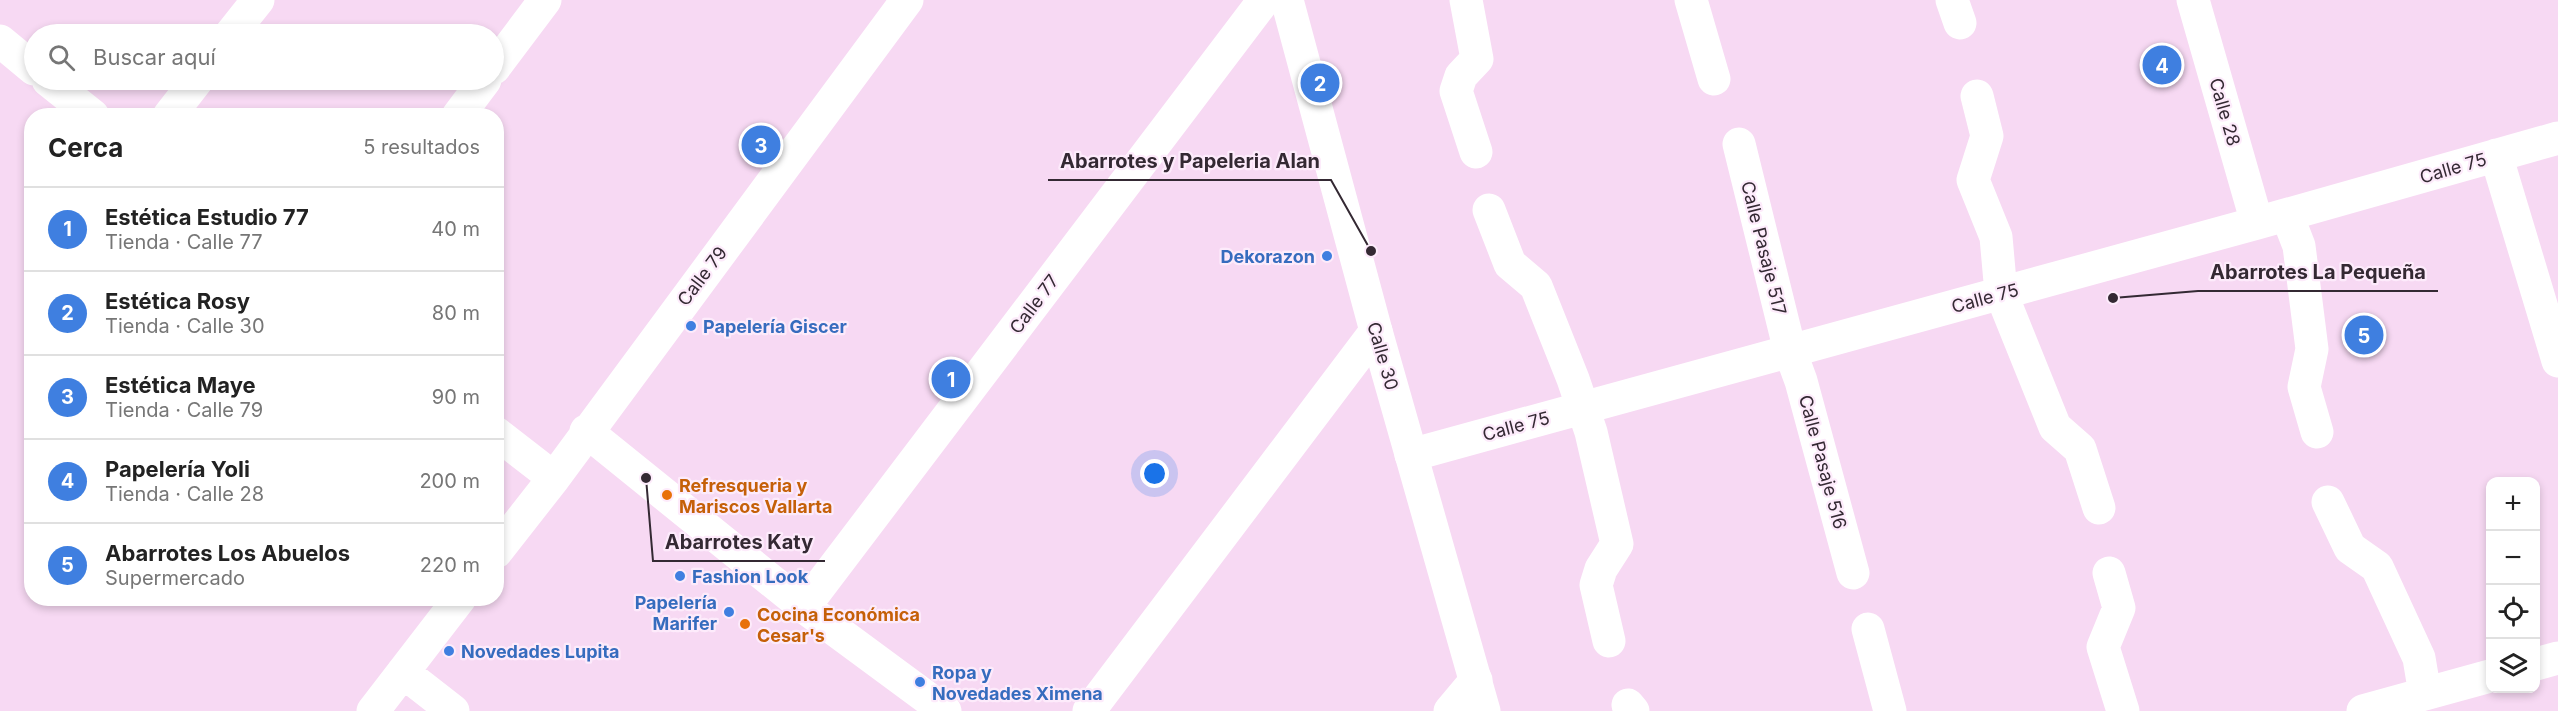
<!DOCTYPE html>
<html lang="es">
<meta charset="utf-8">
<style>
:root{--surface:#fff;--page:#f2f2f2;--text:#222;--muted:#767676;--line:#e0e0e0;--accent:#7c3aed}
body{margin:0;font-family:Inter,sans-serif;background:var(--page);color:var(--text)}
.controls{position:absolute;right:18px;bottom:18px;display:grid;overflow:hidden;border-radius:12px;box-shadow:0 3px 9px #0003}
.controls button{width:54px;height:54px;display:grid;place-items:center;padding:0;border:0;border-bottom:2px solid var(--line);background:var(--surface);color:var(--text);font:30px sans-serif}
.you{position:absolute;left:1155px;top:474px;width:21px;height:21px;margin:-15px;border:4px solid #fff;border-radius:50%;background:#1a73e8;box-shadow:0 0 0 9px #1a73e833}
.badge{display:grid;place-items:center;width:39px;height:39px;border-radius:50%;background:var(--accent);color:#fff;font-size:20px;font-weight:700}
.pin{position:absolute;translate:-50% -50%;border:3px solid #fff;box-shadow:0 2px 6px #0006}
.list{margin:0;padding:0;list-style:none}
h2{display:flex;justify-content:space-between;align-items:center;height:78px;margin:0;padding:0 24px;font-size:26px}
h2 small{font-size:20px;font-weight:400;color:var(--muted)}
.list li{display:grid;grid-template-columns:39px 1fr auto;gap:18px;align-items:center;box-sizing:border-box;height:84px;padding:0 24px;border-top:2px solid var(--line)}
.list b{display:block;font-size:22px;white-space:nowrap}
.list p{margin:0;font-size:20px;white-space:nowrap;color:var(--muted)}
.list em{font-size:20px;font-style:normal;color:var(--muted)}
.icon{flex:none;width:33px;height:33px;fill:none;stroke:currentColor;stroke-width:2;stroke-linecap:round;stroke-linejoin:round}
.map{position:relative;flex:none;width:2558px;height:711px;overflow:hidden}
.search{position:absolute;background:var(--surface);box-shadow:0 3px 9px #0003;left:24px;top:24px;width:480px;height:66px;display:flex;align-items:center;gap:15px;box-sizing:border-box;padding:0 21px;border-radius:33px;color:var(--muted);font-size:22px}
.panel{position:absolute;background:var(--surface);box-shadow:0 3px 9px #0003;left:24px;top:108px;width:480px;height:498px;border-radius:24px}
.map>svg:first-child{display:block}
</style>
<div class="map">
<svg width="2558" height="711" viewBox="0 0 2558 711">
<rect width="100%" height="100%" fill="#f7d9f3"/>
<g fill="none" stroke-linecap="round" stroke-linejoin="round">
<path stroke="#fff" stroke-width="33" d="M1466,0l11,59 -16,17 -5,15 20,61
M1691,0l23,79
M1952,0l8,23
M2193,0l64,223
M231,34l27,-34
M0,41l34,28
M494,68l51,-68
M48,80l45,36
M1977,96l10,40 -14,44 23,57 5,56 54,134 25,22 19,59
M169,116l28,-36
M458,116l27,-36
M1739,144l51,207 11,30 52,192
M2496,155l62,206
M1489,210l21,54 26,22 37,93 18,53 26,112 -16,25 -5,16 13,56
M2287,215l12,31 13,103 -8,38 13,45
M586,431l218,176 141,104
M496,433l58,45
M1411,455l846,-232 301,-85
M2328,502l22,46 27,19 42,91 6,36
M496,552l58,-74 353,-478
M2109,573l10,35 -16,39 20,64
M804,607l460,-607
M1868,629l22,82
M2536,664l22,-6
M403,672l50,39
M1628,705l5,6
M373,711l87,-113
M1089,711l287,-380
M1450,711l26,-31
M2363,711l127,-35"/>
<path stroke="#fff" stroke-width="33" d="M1287,0l89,331 108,380"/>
</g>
<g fill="#3f7fe0" stroke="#fdebfb" stroke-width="2">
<circle cx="1327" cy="256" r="6"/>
<circle cx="691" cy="326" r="6"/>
<circle cx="680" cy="576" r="6"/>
<circle cx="729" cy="612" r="6"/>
<circle cx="449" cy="651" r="6"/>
<circle cx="920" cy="682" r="6"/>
</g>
<g fill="#e8710a" stroke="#fdebfb" stroke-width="2">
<circle cx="667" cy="495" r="6"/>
<circle cx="745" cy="624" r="6"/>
</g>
<g text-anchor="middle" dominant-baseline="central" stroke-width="4.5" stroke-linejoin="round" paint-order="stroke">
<g font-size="18" fill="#342933" stroke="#fdebfb">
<text transform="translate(2225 112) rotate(74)">Calle 28</text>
<text transform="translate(2453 168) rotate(-16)">Calle 75</text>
<text transform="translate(1764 248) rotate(76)">Calle Pasaje 517</text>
<text transform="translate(702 276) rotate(-53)">Calle 79</text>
<text transform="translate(1985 298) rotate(-15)">Calle 75</text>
<text transform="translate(1034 304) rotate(-53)">Calle 77</text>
<text transform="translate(1383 356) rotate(74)">Calle 30</text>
<text transform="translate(1516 426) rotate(-15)">Calle 75</text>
<text transform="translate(1823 462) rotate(75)">Calle Pasaje 516</text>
</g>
<g font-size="18" font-weight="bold" fill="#366cbe" stroke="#fdebfb" text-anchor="start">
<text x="1315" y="256" text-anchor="end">Dekorazon</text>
<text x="703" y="326">Papelería Giscer</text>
<text x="692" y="576">Fashion Look</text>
<text x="717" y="602" text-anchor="end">Papelería<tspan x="717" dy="21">Marifer</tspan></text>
<text x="461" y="651">Novedades Lupita</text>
<text x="932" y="672">Ropa y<tspan x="932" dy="21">Novedades Ximena</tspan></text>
</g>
<g font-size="18" font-weight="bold" fill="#c56008" stroke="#fdebfb" text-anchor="start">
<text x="679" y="485">Refresqueria y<tspan x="679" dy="21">Mariscos Vallarta</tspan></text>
<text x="757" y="614">Cocina Económica<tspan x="757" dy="21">Cesar's</tspan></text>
</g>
</g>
<path fill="none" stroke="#342933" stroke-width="2" d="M1371 251L1331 180H1048M2113 298L2198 291H2438M646 478L653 561H825"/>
<g fill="#342933" stroke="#fdebfb" stroke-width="2">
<circle cx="1371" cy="251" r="6"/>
<circle cx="2113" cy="298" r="6"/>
<circle cx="646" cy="478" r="6"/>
</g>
<g font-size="20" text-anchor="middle" font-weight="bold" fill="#342933" stroke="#fdebfb" stroke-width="4.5" stroke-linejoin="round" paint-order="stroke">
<text x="1190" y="168">Abarrotes y Papeleria Alan</text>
<text x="2318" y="279">Abarrotes La Pequeña</text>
<text x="739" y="549">Abarrotes Katy</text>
</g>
</svg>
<div class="controls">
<button>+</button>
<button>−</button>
<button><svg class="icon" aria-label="locate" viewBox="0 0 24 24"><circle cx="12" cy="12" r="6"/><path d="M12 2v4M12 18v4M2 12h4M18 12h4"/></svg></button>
<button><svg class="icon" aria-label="layers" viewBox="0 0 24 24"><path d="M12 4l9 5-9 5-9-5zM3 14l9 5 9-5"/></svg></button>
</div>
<div class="you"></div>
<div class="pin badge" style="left:951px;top:379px;background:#3f7fe0">1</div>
<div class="pin badge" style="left:1320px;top:83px;background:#3f7fe0">2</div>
<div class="pin badge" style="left:761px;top:145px;background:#3f7fe0">3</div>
<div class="pin badge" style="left:2162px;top:65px;background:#3f7fe0">4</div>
<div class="pin badge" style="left:2364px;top:335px;background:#3f7fe0">5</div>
<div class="search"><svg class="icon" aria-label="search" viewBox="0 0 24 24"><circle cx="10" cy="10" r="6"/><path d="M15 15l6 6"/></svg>Buscar aquí</div>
<section class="panel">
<h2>Cerca<small>5 resultados</small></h2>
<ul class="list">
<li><span class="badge" style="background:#3f7fe0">1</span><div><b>Estética Estudio 77</b><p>Tienda · Calle 77</p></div><em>40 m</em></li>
<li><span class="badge" style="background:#3f7fe0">2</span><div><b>Estética Rosy</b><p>Tienda · Calle 30</p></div><em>80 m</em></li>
<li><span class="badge" style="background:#3f7fe0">3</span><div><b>Estética Maye</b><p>Tienda · Calle 79</p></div><em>90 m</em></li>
<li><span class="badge" style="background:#3f7fe0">4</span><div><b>Papelería Yoli</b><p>Tienda · Calle 28</p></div><em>200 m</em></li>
<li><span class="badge" style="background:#3f7fe0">5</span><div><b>Abarrotes Los Abuelos</b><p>Supermercado</p></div><em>220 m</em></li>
</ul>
</section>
</div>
